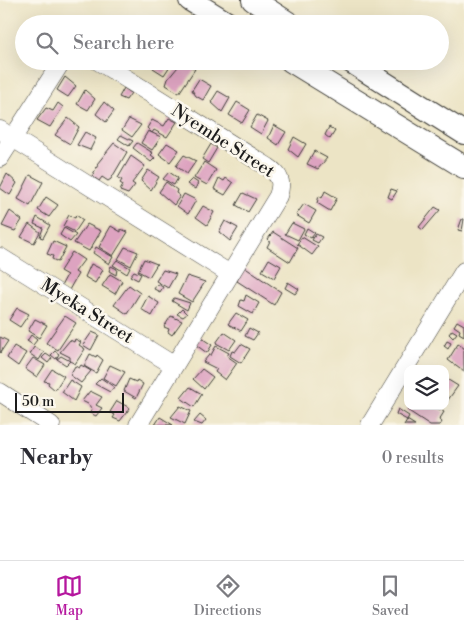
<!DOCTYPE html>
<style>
:root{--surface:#fff;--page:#f7f7f7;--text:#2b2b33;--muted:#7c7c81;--line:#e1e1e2;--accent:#b5179e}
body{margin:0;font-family:"Libre Bodoni",serif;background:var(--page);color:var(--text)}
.controls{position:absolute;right:15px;bottom:15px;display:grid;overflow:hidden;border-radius:10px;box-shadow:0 5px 20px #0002}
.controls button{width:45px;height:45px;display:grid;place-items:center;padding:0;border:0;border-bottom:1px solid var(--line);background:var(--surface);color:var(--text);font:25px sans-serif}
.scale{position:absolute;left:15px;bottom:12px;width:109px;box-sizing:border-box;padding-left:5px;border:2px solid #1c1c1c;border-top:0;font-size:14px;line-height:18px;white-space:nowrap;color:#1c1c1c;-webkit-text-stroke:4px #fbf7ec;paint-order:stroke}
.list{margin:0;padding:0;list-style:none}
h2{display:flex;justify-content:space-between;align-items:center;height:65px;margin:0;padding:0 20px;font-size:21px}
h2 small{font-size:16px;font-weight:400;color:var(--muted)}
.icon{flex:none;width:28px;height:28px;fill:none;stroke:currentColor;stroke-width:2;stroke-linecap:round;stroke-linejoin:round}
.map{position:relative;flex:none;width:464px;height:425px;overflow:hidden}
.search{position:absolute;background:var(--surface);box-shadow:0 5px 20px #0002;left:15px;right:15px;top:15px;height:55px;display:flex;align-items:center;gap:12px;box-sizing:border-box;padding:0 18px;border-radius:28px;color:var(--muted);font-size:19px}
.sheet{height:135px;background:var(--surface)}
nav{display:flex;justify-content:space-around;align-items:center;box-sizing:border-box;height:70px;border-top:1px solid var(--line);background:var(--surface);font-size:14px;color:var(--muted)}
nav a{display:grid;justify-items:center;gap:2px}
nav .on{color:var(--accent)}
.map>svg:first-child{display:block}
</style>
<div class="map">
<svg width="464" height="425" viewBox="0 0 464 425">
<rect width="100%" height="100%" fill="#fbf7ec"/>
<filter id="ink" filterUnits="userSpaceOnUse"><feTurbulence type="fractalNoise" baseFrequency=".02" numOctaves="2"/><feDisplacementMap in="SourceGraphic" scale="10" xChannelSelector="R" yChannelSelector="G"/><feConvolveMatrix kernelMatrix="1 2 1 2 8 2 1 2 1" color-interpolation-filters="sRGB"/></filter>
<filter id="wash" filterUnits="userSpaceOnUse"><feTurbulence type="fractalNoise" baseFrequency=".0096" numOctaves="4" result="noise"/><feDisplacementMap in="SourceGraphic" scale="20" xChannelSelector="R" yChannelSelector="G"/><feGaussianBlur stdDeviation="1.12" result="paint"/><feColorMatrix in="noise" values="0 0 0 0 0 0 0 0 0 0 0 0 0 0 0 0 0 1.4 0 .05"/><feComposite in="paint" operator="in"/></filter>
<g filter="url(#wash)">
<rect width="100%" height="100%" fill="#ece4c5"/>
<g id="blocks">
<path fill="#dda3c0" d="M157,61l15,2 -8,12 -11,-7z
M182,62l13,7 -16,24 -13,-8 2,-6z
M65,77l11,9 -8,11 -11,-7z
M199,79l12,7 -8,14 -7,-4 -4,-6z
M124,88l7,5 -5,7 -7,-3z
M85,90l10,9 -7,11 -11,-6z
M218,91l12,7 -8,14 -11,-10z
M104,102l10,9 -8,11 -10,-8z
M237,102l13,8 -8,13 -13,-8z
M58,103l5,4 -13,20 -13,-7 9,-12 7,3z
M257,115l11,6 -7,13 -11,-7z
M68,118l11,9 -9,17 -15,-9z
M169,118l8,4 -10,15 -13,-7 -2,3 -5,-5 5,-8 12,6z
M129,119l12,6 -9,12 -10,-7z
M274,125l12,7 -8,13 -10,-7z
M329,127l6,4 -5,8 -5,-4z
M148,131l13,6 -9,13 -11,-7z
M85,132l11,6 -6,12 -13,-5z
M121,135l12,6 -4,5 -11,-7z
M294,137l12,7 -8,13 -10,-8z
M114,143l13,9 -16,27 -3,2 -6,-4 -3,4 -7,-5 6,-11 -1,-1z
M137,143l16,10 -2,2 4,3 -4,4 -18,-14z
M167,143l12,7 -9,12 -11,-8z
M211,144l6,4 -9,15 -6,-4z
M314,151l13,7 -9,11 -11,-5z
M184,155l12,6 -9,13 -11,-8z
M131,156l14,10 -13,17 3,2 -7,9 -8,-3 3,-6 -3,-2 2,-3 -4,-2z
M204,162l12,8 -9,15 -13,-7z
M148,170l11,7 -8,13 -10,-9z
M169,172l9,6 -4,7 -11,-6z
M7,174l10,9 -7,12 -10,-7z
M30,175l13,7 -13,24 -12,-7z
M219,178l5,3 2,-3 7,5 -8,12 -11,-6z
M192,179l6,4 -3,6 -8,-5z
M166,182l11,8 -1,3 4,3 -6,9 -15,-13z
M391,189l6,2 -5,8 -4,-2z
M325,191l12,7 -7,13 -13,-8 2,-7 3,2z
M243,193l13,6 -8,13 -12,-7z
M184,194l12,6 -8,14 -11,-8z
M46,197l12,8 -9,12 -11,-7z
M304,204l12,7 -7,12 -13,-8z
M203,206l11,6 -7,13 -11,-8z
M435,207l5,3 -17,20 -4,-3z
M10,211l12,9 -7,11 -13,-5z
M69,215l6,3 1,-3 7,5 -8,12 -12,-6z
M37,217l13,8 -7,13 -3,-1 3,-9 -9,-4z
M462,219h2l-2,12 -4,-1z
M225,221l13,7 -8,13 -11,-9z
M292,223l12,6 -6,11 -13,-6z
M29,224l11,8 -6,11 -13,-6z
M87,224l14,7 -12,20 -15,-8z
M111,226l10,6v-3l7,3 -15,24 -14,-9z
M64,228l12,7 -6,7 -10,-7z
M307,228l8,5 -4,5 -7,-4z
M273,232l25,16 -8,14 -23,-15 3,-6 -2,-2z
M316,234l6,3 -4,6 -6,-3z
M302,237l16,10 -6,8 -15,-11z
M53,241l13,6 -8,15 -6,-3 1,-3 -6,-2z
M96,247l17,10 -4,7 -16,-11z
M125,247l13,5 -7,14 -13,-7z
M72,252l12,8 -9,12 3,2 -9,16 -8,-4 6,-11 -7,-4z
M144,259l13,5 -8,13 -11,-6z
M269,259l12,7 -7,12 -12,-7z
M117,260l13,8 -3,6 -14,-9z
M91,264l12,6 -8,13 -10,-6z
M111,266l6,3 -1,6 -7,-4z
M244,267l37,25 -7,13 -37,-24z
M163,270l13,4 -8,14 -12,-7z
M134,271l7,3 -3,6 -8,-4z
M110,274l12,7 -7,13 -13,-8z
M187,276l18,6 -13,20 -14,-8z
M288,282l11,7 -4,5 -10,-6z
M157,284l6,3 -3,5 -6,-3z
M129,285l11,8 -13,21 -13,-9z
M246,295l13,8 -6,11 -14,-8 2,-6 3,1z
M148,296l11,7 -7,13 -11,-7z
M174,298l16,5 -3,7 -15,-9z
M17,308l12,6 -9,13 -11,-7z
M182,309l5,5 -4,3 -6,-3z
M236,313l12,7 -7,11 -13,-7z
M65,316l11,7 -18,27 -12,-7z
M171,316l11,5 -10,14 -4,-3 1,-3 -5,-2z
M35,319l12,6 -8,13 -11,-7z
M457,321l7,4v11l-5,-3 1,-3 -6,-4z
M249,328l9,5 -5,7 -8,-4z
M452,330l5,3 -4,5 -4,-4z
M92,332l7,3 -8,15 -8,-5z
M224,332l12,8 -7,10 -13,-7z
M31,335l6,5 -4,5 -6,-4z
M0,337l8,4 -8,12z
M200,337l12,8 -5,8 -11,-8z
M75,339l6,3 -2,3 6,4 -10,15 -5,-3v-4l-10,-5 10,-12 4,2z
M447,341l4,2 -3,6 -4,-3z
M241,344l9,5 -9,14 -11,-7 2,-5 3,1z
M458,344l6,4v24l-16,-12z
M14,346l12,7 -8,13 -11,-8z
M216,346l13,7 -2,3 10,7 -12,17 -10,-8 2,-3 -14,-7 6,-7h2z
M34,347l10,5 -5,8 -9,-6z
M55,351l4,3 -3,5 -5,-4z
M46,354l6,4 -4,5 -6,-5z
M90,354l6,3 1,-2 6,5 -7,13 -12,-7z
M61,356l9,5 -4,4 -9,-6z
M33,358l12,7 -8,12 -12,-8z
M81,365l10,6 -10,12 -11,-8 5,-9 4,2z
M110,365l15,7 -9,14 -13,-8z
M52,369l12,7 -9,14 -7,-6 1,-2 -5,-1z
M202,369l11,8 -9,12 -11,-10z
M101,378l13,9 -4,5 -15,-8z
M445,378l13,8 -13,18z
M129,379l7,3 1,-2 6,4 -7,14 -12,-7z
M70,380l11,7 -7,14 -12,-9z
M190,387l12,7 -8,13 -13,-9z
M90,391l12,6 -6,8 6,3 -6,8 -6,-3 2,-4 -4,-5 -6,-3z
M117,401l13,7 -10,13 -7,-3 2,-3 -5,-3z
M180,406l11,5 -6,13 -14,-7z
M409,406h25l10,6 -5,8 3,2 -2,3h-10l-23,-15z
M398,409l11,7 -2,4 -11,-6z
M200,415l6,5 -4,5 -8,-3z
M160,417l13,8h-18z
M407,420l8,5h-11z"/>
</g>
</g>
<g filter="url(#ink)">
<use href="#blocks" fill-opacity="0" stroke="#3b3a35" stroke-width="1"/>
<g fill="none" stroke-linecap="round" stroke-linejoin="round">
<defs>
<path id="minor" d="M98,61l170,106c12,8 15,15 10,29l-140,229
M0,130l230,144
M0,158l62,-97
M0,257l173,108
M0,392l51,33
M370,425l94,-154"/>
<path id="major" d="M190,0l39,24
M253,0l37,24
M291,61l173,106
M350,61l114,72"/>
</defs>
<use href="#minor" stroke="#3b3a35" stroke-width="19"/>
<use href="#major" stroke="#3b3a35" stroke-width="24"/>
<use href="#minor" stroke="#fff" stroke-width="18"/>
<use href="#major" stroke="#fff" stroke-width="22"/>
</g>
</g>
<g text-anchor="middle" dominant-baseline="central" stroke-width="5" stroke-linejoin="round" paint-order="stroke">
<g font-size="18" fill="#1c1c1c" stroke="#fbf7ec">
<text transform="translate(223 141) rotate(33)">Nyembe Street</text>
<text transform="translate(87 311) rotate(32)">Myeka Street</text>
</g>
</g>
</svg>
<div class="controls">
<button><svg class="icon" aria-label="layers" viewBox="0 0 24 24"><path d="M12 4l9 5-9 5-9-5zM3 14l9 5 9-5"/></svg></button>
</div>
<div class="scale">50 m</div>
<div class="search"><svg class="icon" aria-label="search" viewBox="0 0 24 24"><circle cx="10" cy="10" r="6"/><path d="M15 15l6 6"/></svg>Search here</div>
</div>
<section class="sheet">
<h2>Nearby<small>0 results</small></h2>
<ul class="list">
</ul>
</section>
<nav>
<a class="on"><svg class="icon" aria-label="map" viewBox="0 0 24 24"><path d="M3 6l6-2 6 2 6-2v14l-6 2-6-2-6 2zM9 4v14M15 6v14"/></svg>Map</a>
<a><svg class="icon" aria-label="directions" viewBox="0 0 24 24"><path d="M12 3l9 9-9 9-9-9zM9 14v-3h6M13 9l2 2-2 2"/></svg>Directions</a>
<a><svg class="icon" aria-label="saved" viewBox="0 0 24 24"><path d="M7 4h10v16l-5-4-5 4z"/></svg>Saved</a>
</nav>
